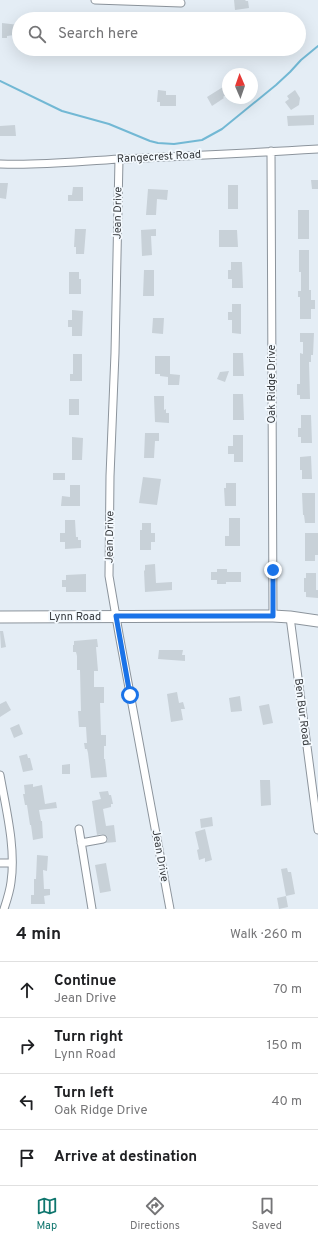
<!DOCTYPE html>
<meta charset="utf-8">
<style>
:root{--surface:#fff;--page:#f2f2f2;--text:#202124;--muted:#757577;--line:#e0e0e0;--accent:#0f766e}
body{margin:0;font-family:Overpass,sans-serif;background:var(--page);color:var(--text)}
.compass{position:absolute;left:222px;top:68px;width:36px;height:36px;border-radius:50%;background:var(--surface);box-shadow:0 4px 16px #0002;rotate:358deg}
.stop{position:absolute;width:12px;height:12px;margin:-9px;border:3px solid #1a73e8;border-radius:50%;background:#fff}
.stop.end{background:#1a73e8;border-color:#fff;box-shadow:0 1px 4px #0008}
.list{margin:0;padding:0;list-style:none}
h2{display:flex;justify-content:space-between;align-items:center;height:52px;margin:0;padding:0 16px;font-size:17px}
h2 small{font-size:13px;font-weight:400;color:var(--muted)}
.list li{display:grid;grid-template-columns:26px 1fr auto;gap:12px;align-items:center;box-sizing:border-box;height:56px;padding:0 16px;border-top:1px solid var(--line)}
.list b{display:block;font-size:15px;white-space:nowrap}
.list p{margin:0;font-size:13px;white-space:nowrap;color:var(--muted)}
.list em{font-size:13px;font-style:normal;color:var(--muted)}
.icon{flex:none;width:22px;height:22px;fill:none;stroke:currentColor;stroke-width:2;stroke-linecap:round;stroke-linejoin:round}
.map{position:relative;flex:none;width:318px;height:909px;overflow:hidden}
.search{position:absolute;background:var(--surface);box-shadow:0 4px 16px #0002;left:12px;right:12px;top:12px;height:44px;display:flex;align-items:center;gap:10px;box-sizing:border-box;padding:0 14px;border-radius:22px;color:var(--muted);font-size:15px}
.sheet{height:276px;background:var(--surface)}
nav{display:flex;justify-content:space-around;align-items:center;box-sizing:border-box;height:56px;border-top:1px solid var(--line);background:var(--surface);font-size:11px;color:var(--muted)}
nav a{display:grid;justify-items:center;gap:2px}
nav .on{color:var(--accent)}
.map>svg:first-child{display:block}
</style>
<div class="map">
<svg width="318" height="909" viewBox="0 0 318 909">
<rect width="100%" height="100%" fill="#e4edf5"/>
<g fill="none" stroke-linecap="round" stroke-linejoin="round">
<path stroke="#72b8d4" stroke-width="2" d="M0,81l62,30 47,13 41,17 8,2 16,1 28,-4 20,-11 54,-44 14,-13 11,-12 17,-14"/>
</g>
<path fill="#c8d1d8" d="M234,0h11l1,1h2l1,7 -14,2z
M2,23l17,2v8h-5v2l-7,1v2h-5z
M223,87l4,7 -4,3 1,1 -12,8 -5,-9z
M158,90l8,1v4h10v11h-16v-4h-3z
M295,90l5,8 -1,7 -8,5 -6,-8 4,-3 -2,-3z
M314,115v10l-26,1 -1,-10z
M15,125l1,11h-16v-10z
M311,180h7v9h-6z
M0,183h8l-2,16 -6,-1z
M228,185h10v24h-10z
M73,187h10v14h-15v-6h4z
M148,189l20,1 -1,10 -10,-1 -1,16h-10z
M298,210h11v29h-11z
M75,229h11l-2,25h-8v-7h-2z
M156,229v7h-5l1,19 -10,1 -1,-26z
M219,230h18l1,17h-19z
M299,250h10v40h2v10h4v9h-4v10h-11v-22h-2v-6h3v-19h-2z
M231,262h11l1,26h-11v-9h-4v-9h3z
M144,270h10v26h-11z
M69,272h10v7h2v15h-12z
M232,304h9v30l-9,-1v-13h-4v-8h4z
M72,310l11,1 -1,25h-10v-9h-4v-7h4z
M153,318h11l-1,16 -11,-1z
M300,333h14l-1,22h-2v7h-2l1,37h-10v-4h-3v-11h3v-31l3,1v-12h-3z
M233,353h10l1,23h-11z
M73,354h9v27h-12v-7h3z
M155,356h15v18l10,1 -1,10h-11v-8l-8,-1v-2h-5z
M229,371l-4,11 -8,-3 3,-7z
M233,394h10l1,26h-11z
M154,396h10v14l2,-1v4h3v10l-14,-1z
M69,399h10v16h-10z
M301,415h10l1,28h-11v-6h-3v-9h3z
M145,433h14v8h-4l-1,17h-10z
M233,435h10v27h-9v-8h-6v-8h5z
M72,437l11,1 -1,22h-10z
M311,456l1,23h-10v-9h-2v-13z
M53,473h12v7h-12z
M143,477l18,2 -4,26 -18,-2z
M226,483h10v23h-11l-1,-18h2z
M70,485h10v21h-19l1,-10 8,1z
M302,493h13v30h-10l-1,-8h-1z
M229,518h11v28h-15v-10h4z
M65,520h10l1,17h2v3h3v8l-16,1v-7h-5v-9h5z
M142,523h9v10h4v9h-4v8h-11v-20h2z
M305,533h13v22h-3v6h-10z
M155,564l1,19 16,-1v8l-27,2 -1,-21 1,-1v-5z
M217,569h10v3h14v10h-15v2h-9v-4h-6v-8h6z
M306,573h10v17h2v8l-12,-1v-5h-2v-14h2z
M86,574v18h-20v-5h-4v-7h4v-5z
M0,631h3l3,16 -5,1z
M97,639l1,8h-2l2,24h-4v16h10v16h-4l1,32h5v11h-2v13h1l2,18 -16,1 -3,-25 -1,-4h-2l-1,-6h3l-1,-16h-7l-1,-16h3l-1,-41h-3v-14l-1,-4h-3v-7h1v-4z
M159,650h24l-1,5h3v6l-27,-2z
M177,692l2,11 4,-1 2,7h-4l2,11 -12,2 -4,-28z
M240,696l2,15 -11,1 -2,-14z
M6,701l5,9 -11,7v-13z
M269,704l4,19 -10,2 -4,-19z
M19,724l4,10 -9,4 -4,-10z
M27,754l1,4h2l3,12 -10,2 -4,-16z
M70,764v10h-8v-9z
M260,780h10l1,25 -10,1z
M33,784v3l9,-2 3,19 11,-2 1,6 -18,2 2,11h1l1,17 -10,2 -2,-15h-1l-3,-20h-2l-2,-11h2l-1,-9z
M108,791l1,4h2l2,9h-2v3l-8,2 3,17 8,-1 2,17 -11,1 3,-3 -1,-4 -5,-2 -5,1 -5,-34 9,-2 -2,-7z
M212,817l1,9 -12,2 -1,-9z
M205,829l7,31 -7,2v-4l-6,2 -2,-10 2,-1 -4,-17z
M37,855l11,1 -1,15 -4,-1 1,19h6v6l-6,1 1,8h-14v-9h3v-16h2z
M106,863l5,28 -11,2 -5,-28z
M287,868l1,4h3l4,22 -9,2 -5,-27z
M286,896l2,11 -9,2 -2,-11z"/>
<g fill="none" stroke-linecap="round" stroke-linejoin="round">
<defs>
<path id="street" d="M95,0l86,3
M271,151l2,465
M119,159l-4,194 -5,123 -1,100 10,58 51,275
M0,164c41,2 81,-3 121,-5 66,-3 131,-6 197,-10
M290,617l28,213
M0,775c6,34 16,73 11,107 -1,9 -4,18 -7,27
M79,829l13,80
M81,843l22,-4
M0,863h12"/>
<path id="secondary" d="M0,617l273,-1 17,1 28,4"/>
</defs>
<use href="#street" stroke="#8c949c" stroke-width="9"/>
<use href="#secondary" stroke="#8c949c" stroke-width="13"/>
<use href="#street" stroke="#fff" stroke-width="7"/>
<use href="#secondary" stroke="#fff" stroke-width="11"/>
</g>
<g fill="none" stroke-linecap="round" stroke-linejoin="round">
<path stroke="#1a73e8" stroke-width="5" d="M130,695l-14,-79h157v-46"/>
</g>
<g text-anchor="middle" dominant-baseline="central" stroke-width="3.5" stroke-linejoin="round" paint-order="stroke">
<g font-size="11" fill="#36393c" stroke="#f4faff">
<text transform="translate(159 157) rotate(-3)">Rangecrest Road</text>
<text transform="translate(118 213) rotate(-89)">Jean Drive</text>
<text transform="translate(272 384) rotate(-90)">Oak Ridge Drive</text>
<text transform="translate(110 537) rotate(-89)">Jean Drive</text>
<text x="75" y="617">Lynn Road</text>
<text transform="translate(302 712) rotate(83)">Ben Bur Road</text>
<text transform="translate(160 856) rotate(80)">Jean Drive</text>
</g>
</g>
</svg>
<svg class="compass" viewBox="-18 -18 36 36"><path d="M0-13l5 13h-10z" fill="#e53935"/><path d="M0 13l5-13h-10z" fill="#757577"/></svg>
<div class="stop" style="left:130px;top:695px"></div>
<div class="stop end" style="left:273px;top:570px"></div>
<div class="search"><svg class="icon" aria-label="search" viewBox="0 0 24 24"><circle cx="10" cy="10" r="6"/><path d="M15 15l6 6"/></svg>Search here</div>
</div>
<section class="sheet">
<h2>4 min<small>Walk · 260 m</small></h2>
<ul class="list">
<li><svg class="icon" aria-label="ahead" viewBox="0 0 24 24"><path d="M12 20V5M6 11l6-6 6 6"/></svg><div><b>Continue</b><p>Jean Drive</p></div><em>70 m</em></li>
<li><svg class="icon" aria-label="right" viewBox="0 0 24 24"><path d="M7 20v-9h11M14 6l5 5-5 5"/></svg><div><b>Turn right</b><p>Lynn Road</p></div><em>150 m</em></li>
<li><svg class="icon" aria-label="left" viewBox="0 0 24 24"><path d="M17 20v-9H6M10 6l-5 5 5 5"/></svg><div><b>Turn left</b><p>Oak Ridge Drive</p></div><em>40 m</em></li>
<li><svg class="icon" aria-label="arrive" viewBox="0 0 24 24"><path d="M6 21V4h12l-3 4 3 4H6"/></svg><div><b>Arrive at destination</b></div></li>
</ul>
</section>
<nav>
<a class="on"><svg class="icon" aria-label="map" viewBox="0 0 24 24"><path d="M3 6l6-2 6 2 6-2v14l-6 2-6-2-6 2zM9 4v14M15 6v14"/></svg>Map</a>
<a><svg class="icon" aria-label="directions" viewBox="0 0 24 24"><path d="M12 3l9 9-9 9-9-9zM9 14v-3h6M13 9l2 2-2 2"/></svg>Directions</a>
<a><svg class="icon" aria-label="saved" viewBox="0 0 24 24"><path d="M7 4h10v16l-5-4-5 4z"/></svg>Saved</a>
</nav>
